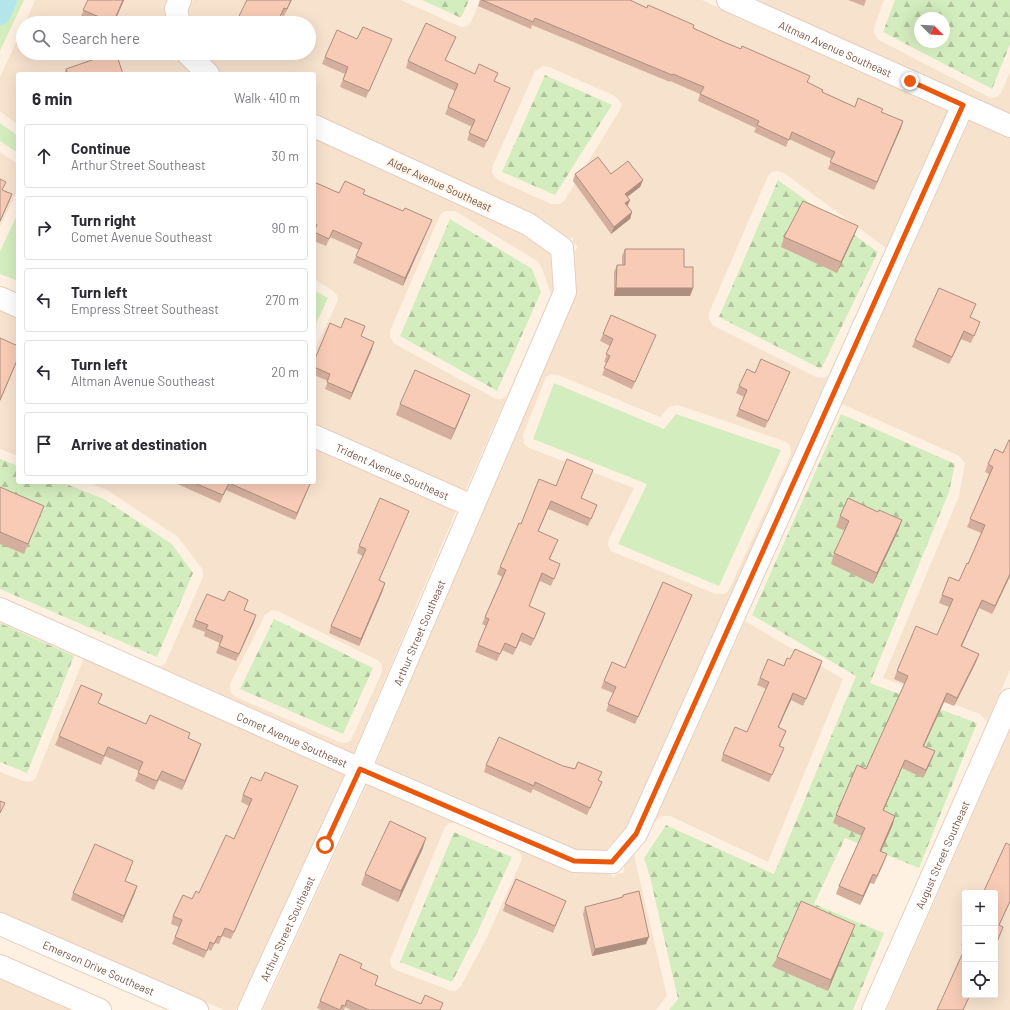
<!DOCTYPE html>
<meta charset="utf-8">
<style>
:root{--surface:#fff;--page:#f7f7f7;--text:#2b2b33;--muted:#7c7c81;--line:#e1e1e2}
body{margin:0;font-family:Barlow,sans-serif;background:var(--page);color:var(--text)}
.controls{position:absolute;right:12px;bottom:12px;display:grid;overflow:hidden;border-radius:4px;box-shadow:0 4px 16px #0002}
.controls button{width:36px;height:36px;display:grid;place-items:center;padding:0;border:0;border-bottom:1px solid var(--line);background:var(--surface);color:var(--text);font:20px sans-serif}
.compass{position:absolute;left:914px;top:12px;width:36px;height:36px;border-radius:50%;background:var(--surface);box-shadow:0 4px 16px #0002;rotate:114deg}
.stop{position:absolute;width:12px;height:12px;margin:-9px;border:3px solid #ea580c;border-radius:50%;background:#fff}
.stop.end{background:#ea580c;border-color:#fff;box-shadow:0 1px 4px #0008}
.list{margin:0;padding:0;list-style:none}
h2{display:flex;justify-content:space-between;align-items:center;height:52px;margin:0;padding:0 16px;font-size:17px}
h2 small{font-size:13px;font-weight:400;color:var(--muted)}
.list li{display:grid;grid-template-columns:26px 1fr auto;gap:12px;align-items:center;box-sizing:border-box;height:64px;margin:0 8px 8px;padding:0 8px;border:1px solid var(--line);border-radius:4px}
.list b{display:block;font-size:15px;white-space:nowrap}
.list p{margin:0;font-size:13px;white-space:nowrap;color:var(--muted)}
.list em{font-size:13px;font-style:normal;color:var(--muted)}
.icon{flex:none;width:22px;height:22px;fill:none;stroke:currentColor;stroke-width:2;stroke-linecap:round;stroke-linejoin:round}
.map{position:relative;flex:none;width:1010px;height:1010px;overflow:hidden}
.search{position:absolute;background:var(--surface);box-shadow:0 4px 16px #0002;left:16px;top:16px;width:300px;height:44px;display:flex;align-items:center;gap:10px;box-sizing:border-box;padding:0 14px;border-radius:22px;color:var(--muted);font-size:15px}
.panel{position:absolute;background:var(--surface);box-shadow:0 4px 16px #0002;left:16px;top:72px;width:300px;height:412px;border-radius:4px}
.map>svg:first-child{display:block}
</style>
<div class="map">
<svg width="1010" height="1010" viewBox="0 0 1010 1010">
<defs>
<pattern id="forest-firs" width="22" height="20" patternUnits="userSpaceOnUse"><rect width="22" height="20" fill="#d4edbe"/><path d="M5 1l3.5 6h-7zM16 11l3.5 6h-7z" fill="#b1c39c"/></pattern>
</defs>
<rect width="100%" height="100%" fill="#fff1e1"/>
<path fill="#f7e2ce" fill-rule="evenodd" d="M35,0h132l-3,10 3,13h-142z
M193,0h208l60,27 6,-1 4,-4 9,-22h222l246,110 -62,138 -102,-75 -6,-2 -6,1 -4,4 -59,137v6l5,7 102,51 7,1 5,-2 -202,452 -21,23 -29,-1 -201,-85 108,-254 93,-215 -2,-44 4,-5 -5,-4v-5l-8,-1 -32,-22 -219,-100v-41l-93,-1 -19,-20h107v-30h-119l-2,-12zM543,66l6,1 66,29 7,8 -2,6 -56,91 -4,3h-9l-53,-24 -6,-7v-5l43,-97zM551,374l7,1 102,42 9,-10 9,-2 106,36 6,4 1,9 -62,136 -4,4h-9l-105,-43 -3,-6 1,-6 25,-51 -105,-40 -5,-4 -1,-9 23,-58z
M754,0h130l-10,28v5l5,7 112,58 6,-1 4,-4 9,-21v42z
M23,27v26h149l3,8h5l13,13h-175v51l-18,-14v-34z
M970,119l40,18v533l-23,52 -7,-8 -97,-36 76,-182 6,-33 -6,-7 -117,-52z
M314,138l209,96 27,19 3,36 -2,5 -10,-28 -4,-5 -82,-50h-10l-5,4 -50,116v6l5,7 101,55h6l5,-4 14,-31 -56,127 -151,-67v-73l24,-51 -1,-5 -4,-4 -19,-12z
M0,152l18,12v25l-18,38z
M0,309l18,8v139l-18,-7z
M314,448l142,63 -103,244 -210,-94 14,6 8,-3 38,-87v-7l-25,-33 -71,-47 -21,-8h228zM272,610l6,1 101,50 3,5v6l-31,68 -5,3 -7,-1 -103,-45 -5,-4 -1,-9 35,-69z
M745,621l98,58 -75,183 -98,-46h-9l-8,8z
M84,658l261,116 -109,236h-12l-224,-98v-140l24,9 6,1 5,-3z
M1010,730v280h-124l1,-1zM965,893h30v102h-30z
M367,784l89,39h-7l-4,4 -55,133 1,6 5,4 53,20 6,1 6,-5 26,-49 35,-78 -2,-6 -5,-4 -37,-17 97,40 33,1 6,4 4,-4h6v-7l10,-11 33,141 -11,14h-393z
M0,966l100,44h-100z"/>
<path fill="#d4edbe" d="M11,0h13l-24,51v-26z
M0,123l18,13v17l-18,-12z
M18,213v68l-18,-7v-23z
M314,290l14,8 -14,30z
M554,383l110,46 12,-15 105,36 -62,136 -101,-42 29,-60 -114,-45z"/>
<path fill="url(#forest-firs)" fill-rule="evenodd" d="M422,0h47l-8,18z
M895,0h115v44l-18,45 -109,-57zM920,18h24v24h-24z
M545,75l67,30 -57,90 -53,-23z
M778,180l100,72 -57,117 -102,-52z
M450,219l82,50 9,23 -44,99 -97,-55z
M841,414l114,50 -6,28 -79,191 107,40 -58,145 -74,-30 -31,66 70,29 -31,77h-184l9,-11 -28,-122 -6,-19 22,-33 108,49 82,-198 -104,-61z
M0,459l18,7v16h43l43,17 68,45 21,29 -36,84 -157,-68z
M274,619l99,49 -30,66 -103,-45z
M0,623l74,33 -47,117 -27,-11z
M454,832l58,25 -35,76 -25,49 -52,-20z"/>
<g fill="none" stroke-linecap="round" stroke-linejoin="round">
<path stroke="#b3e6ea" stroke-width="22" d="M0,14l6,-14"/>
<defs>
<g id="minor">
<path id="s1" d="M728,0l282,126"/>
<path d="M179,23l-3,-14 4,-9"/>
<path d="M187,53l21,21"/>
<path d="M0,298l18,8"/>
<path id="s2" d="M314,436l158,70"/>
<path id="s3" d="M0,609l360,160 214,92 38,1 24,-28 327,-729"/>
<path id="s4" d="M0,924l197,86"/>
<path d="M0,966l100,44"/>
<path id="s5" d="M249,1010l111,-241 205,-477 -3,-44 -34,-24 -214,-98"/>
<path id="s6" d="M873,1010l137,-310"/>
</g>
</defs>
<use href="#minor" stroke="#e6cebe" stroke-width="24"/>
<use href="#minor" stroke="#fff" stroke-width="22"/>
</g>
<path fill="#d4af9d" d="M88,0h36l-10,23h-23l-11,-4z
M247,0h45l-8,16 -3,-1 -3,8h-41z
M480,0h150l63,29 114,53 15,10 33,15 27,5 19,16 -27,62 -46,-21 4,-10 -43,-20 -3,8 -32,-15 2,-4 -58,-27 2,-7 -30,-13v1l-138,-57 -1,4 -53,-23z
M848,0h18l-2,6z
M456,37l-11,23 30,14 20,7 12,14 -23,53 -17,-8 5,-13 -27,-13 10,-23 -49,-23 2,-7z
M357,39l32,7 -23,52 -26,-11 5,-13 -23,-10 3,-7z
M66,69l57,5h-59z
M575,174h36l32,6 -3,7 -13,10 3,3 -3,6 5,6 -2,7 -19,15 -38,-53z
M314,182l25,11 25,1 39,17 29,9 -3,7 -26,59 -50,-23 6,-13 -29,-13 -4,9 -12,-5z
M854,236l-17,37 -56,-26 3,-10z
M625,249l59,18 9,21 -3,8h-76v-24l3,-7h5v-9z
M973,311l-3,6 10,5 -9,21 -10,-4 -12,25 -37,-17 3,-7z
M603,334l50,8 -21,47 -30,-14 5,-12 -3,-1 6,-16 -10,-5z
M361,336l11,13 -22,51 -25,-11 3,-8 -14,-6v-14z
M790,372l-25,56 -29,-12 8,-19 -8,-4 3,-7 16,-13z
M470,395l-4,10 -15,35 -55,-25 4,-11z
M1010,440v136l-18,38 -13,-6 -17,38 17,8 -3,8 -22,44 -10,-4 -20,44 8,13 -9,19 -21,-10 -19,43 10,13 -12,28 6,2 -13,30 -4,-1 -10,22 -24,-11 3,-8 23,-50 -29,-13 3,-8 30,-46 39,-85 -11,-5 3,-8 40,-36 12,-28 -10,-4 3,-8 17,-14 9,-17 13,-31 -14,-6 22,-53 -4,-2 3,-8 15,-11z
M590,477l-9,21 16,7 -9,21 -40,-17 -10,23 17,15 -5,12 10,5 -9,22 -11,-5 -11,25 16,7 -14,33 -11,-5 -7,14 -11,-5 -5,11 -22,-9 11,-26 -4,-2 3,-7 17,-40 -5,-3 3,-7 21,-43 35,-38z
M173,482h138l-16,38 -69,-30 -6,13z
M0,487l40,29 -16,38 -24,-10z
M840,516l62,4 -4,11 -25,53 -42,-20 3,-11 11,-22 -9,-4z
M406,518l-27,62 4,10 -24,56 -30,-13 2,-7 32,-70 -6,-3 2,-7z
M692,595l-3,7 -54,122 -29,-13 7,-18 -12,-5 3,-7 21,-13z
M244,610l10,12 -18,39 -20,-8 4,-10 -16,-7 1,-4 -13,-5 3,-7z
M790,659l32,2 -19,45 -12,-6 -13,28 8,3 -6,15 4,2 -15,34 -48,-21 2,-7 24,-22 19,-43 -9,-4 3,-7 24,-12z
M98,703l48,21 42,14 13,6 -19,46 -23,-10 -5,10 -19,-9 4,-10 -34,-15 -4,9 -46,-20 4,-9z
M486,765l77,1 39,16 -15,33 -54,-26 -2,4 -47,-21z
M261,781l34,12 -64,146 -9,-3 -3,8 -4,-1 -4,8 -3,-2 -4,9 -32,-14 7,-17 -8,-3 2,-8 26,-23 35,-54 15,-33 -8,-4 2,-7z
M423,848l-25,54 -37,-17 4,-11z
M131,868l-6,13 12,5 -15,37 -51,-23 2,-7z
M623,895l23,49 -54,12 -9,-42 2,-7 37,-9z
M505,904l58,4 -10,25 -50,-22z
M851,935l-23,56 -55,-24 4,-10z
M965,936v10l-4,-1z
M361,969l14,16 46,19 19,6h-89l-6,-3 -1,3h-23l-4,-2 3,-7z"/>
<path fill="#ad8e7f" d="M123,0h1l-10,23h-1z
M456,37l-3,7 -11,23 3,-7z
M903,121l-2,7 -27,62 3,-8z
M643,180l-3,7 -18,14 3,-7z
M12,194l-3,8 -9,20v-1z
M630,200l-3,7 -2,-4z
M632,212l-2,7 -19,15 3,-7z
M432,220l-3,7 -26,59 2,-8z
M858,226l-4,10 -17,37 4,-11z
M616,288h77l-3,8h-76z
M964,331l-3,8 -12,25 3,-7z
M374,342l-2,7 -22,51 2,-7z
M18,358v1l-18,42v-1z
M470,395l-4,10 -15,35 4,-11z
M311,482l-16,38 2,-7z
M551,501l-3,8 -13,30 3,-8z
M902,520l-4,11 -25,53 4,-11z
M1010,574v2l-18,38 3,-8z
M385,583l-2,7 -24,56 2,-7z
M692,595l-3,7 -54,122 3,-7z
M982,600l-3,8 -21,46 3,-8z
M545,613l-2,7 -12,26 3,-7z
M256,615l-2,7 -18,39 3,-7z
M979,654l-3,8 -22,44 3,-8z
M822,661l-2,7 -17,38 3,-7z
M793,693l-2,7 -16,35 3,-8z
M947,693l-3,9 -24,52 3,-8z
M201,744l-3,9 -16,37 3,-9z
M935,751l-3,8 -9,19 3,-8z
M905,760l-3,8 -22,51 3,-9z
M298,786l-3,7 -64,146 3,-7z
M895,816l-2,8 -16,36 3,-9z
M426,838l-3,10 -25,54 3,-11z
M887,854l-3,8 -10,22 3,-8z
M873,874l-3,9 -10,22 3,-9z
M137,886l-2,7 -13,30 2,-7z
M1010,901v1l-14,30 3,-7z
M855,925l-4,10 -23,56 3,-11z
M649,937l-3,7 -54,12 3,-7z"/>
<path fill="#f7cbb6" stroke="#ad8e7f" d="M88,0h35l-10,23 -30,-13z
M247,0h44l-4,9 -3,-1 -7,15h-7l-3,-1 -1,1h-17l-11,-5z
M482,0h148l17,8 1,-3 46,20 -1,3 31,14 17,7 1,-3 68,30 -3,6 16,8 -1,2 33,15 3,-9 25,11 -2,3 22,9 -26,61 -47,-20 5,-10 -43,-20 -3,8 -32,-15 2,-4 -59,-27 4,-7 -31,-13 -1,1 -137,-57 -2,4z
M426,23l30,14 -11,23 30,14 4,-10 19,9 -4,8 16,7 -23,53 -18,-8 6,-13 -27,-13 10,-23 -50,-23z
M363,27l29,12 -23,52 -26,-11 5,-13 -23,-10 12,-27 20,9z
M112,53h4l7,21h-55l-2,-5z
M598,157l13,17 17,-13 15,19 -18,14 5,6 -5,3 7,9 -18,15 -39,-53z
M0,179l6,3 -4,8 10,4 -12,27z
M345,181l20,9 -2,4 40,17 2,-3 27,12 -27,58 -49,-22 6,-13 -29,-13 -4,9 -15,-7v-1l3,-6 -3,-2v-41l25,11z
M803,201l55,25 -17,36 -57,-25z
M625,249h59v18h9v21h-77l1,-23h8z
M939,288l37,16 -6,13 10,5 -6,14 -10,-5 -12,26 -37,-17z
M611,315l45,20 -21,47 -31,-14 6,-12 -4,-2 7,-15 -10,-5z
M345,318l20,8 -4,10 13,6 -22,51 -25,-11 3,-8 -16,-7v-6l16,-38 11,5z
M0,338l18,8v12l-18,42z
M761,359l29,13 -22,49 -29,-12 8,-19 -8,-4 8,-17 8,4z
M415,370l55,25 -15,34 -55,-25z
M1009,440h1v134l-15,32 -13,-6 -21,46 18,8 -22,44 -10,-5 -24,53 12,5 -9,19 -21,-10 -22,50 12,6 -15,35 7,3 -10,22 -4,-2 -10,22 -24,-10 26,-58 -29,-13 21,-50 9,4 42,-93 -11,-5 19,-45 21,9 16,-36 -11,-4 7,-18 10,4 8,-18 1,1 17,-39 -15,-6 23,-52 -5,-3 7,-15 8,4z
M567,459l26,11 -12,28 16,7 -6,14 -40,-18 -13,30 20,9 -9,19 11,5 -6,15 -12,-6 -13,33 16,7 -11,26 -12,-6 -6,15 -11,-5 -5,11 -22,-9 11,-26 -4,-2 21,-47 -6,-3 19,-44 2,1 18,-45 17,7z
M192,482h119l-14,31 -68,-30 -6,12z
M0,487l44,19 -16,38 -28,-12z
M380,498l29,13 -30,69 6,3 -24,56 -30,-13 35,-77 -7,-3z
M848,498l30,14 1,-2 23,10 -25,53 -43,-20 15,-32 -9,-5z
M663,582l29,13 -54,122 -30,-13 8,-17 -12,-6 8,-19 13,6z
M229,591l19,9 -4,10 12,5 -17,39 -20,-8 4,-10 -17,-7 2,-4 -13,-5 12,-26 17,7z
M795,649l27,12 -16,38 -13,-6 -15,34 8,4 -7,15 5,2 -12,27 -49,-21 12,-27 12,5 22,-50 -9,-4 8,-19 16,7 3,-8 3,1z
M81,685l21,9 -4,9 48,21 4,-9 40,18 -2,5 13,6 -16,37 -23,-10 -5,10 -19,-8 5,-11 -35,-15 -4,9 -45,-20z
M499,737l64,29 12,3 3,-7 24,10 -4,8 4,2 -12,26 -55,-26 -1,4 -48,-21z
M265,772l33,14 -64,146 -9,-4 -4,9 -3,-1 -4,8 -4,-2 -3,9 -32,-14 7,-17 -9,-4 10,-21 9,4 4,-8 3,2 27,-58 8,4 18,-40 -9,-4 8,-18 10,4z
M0,801l5,2 -5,10z
M390,821l36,17 -25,53 -36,-17z
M1006,843l4,2v56l-11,24 4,2 -8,20v-54h-12z
M95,844l38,17 -8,20 12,5 -13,30 -51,-23z
M516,879l50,22 -11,25 -50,-22z
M639,891l10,46 -54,12 -10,-42 38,-10v-2z
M801,901l54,24 -24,55 -54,-23z
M965,948v47h5l-7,15h-26z
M340,954l22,10 -2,4 18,8 -3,9 46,19 4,-9 18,8 -3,7h-71l-22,-10 -2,6 -3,-1 -2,5 -20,-9z"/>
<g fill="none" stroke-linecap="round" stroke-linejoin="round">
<path stroke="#ea580c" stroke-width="5" d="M325,845l35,-76 214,92 38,1 24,-28 327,-729 -53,-24"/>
</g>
<g text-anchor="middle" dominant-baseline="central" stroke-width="4" stroke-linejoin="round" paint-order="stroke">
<g font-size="11" fill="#785445" stroke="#fff5e9">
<text stroke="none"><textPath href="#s1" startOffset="118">Altman Avenue Southeast</textPath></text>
<text transform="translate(440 184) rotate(25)">Alder Avenue Southeast</text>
<text stroke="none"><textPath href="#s2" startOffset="86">Trident Avenue Southeast</textPath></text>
<text stroke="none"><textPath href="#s5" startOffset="414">Arthur Street Southeast</textPath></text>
<text stroke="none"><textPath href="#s3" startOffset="320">Comet Avenue Southeast</textPath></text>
<text stroke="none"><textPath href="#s6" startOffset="170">August Street Southeast</textPath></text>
<text stroke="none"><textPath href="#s5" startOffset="90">Arthur Street Southeast</textPath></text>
<text stroke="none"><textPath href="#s4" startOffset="108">Emerson Drive Southeast</textPath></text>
</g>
</g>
</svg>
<div class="controls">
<button>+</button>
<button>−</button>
<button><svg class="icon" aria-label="locate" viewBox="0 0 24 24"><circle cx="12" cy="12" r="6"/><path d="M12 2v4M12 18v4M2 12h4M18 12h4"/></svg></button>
</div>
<svg class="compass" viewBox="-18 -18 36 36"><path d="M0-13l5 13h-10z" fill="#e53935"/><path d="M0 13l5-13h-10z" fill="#7c7c81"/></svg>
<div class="stop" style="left:325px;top:845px"></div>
<div class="stop end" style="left:910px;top:81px"></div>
<div class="search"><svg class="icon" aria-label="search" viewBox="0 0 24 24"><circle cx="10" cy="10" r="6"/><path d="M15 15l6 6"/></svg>Search here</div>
<section class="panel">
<h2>6 min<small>Walk · 410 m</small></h2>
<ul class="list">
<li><svg class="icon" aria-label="ahead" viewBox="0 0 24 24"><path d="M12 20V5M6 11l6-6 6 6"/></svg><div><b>Continue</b><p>Arthur Street Southeast</p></div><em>30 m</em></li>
<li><svg class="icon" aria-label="right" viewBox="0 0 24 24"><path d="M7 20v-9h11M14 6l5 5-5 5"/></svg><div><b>Turn right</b><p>Comet Avenue Southeast</p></div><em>90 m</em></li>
<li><svg class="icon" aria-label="left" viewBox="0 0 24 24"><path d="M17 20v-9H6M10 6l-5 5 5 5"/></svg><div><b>Turn left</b><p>Empress Street Southeast</p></div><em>270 m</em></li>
<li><svg class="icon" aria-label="left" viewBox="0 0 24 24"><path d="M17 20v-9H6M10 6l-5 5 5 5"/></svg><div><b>Turn left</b><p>Altman Avenue Southeast</p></div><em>20 m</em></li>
<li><svg class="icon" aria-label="arrive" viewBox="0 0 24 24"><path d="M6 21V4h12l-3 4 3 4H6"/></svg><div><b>Arrive at destination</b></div></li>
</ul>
</section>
</div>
